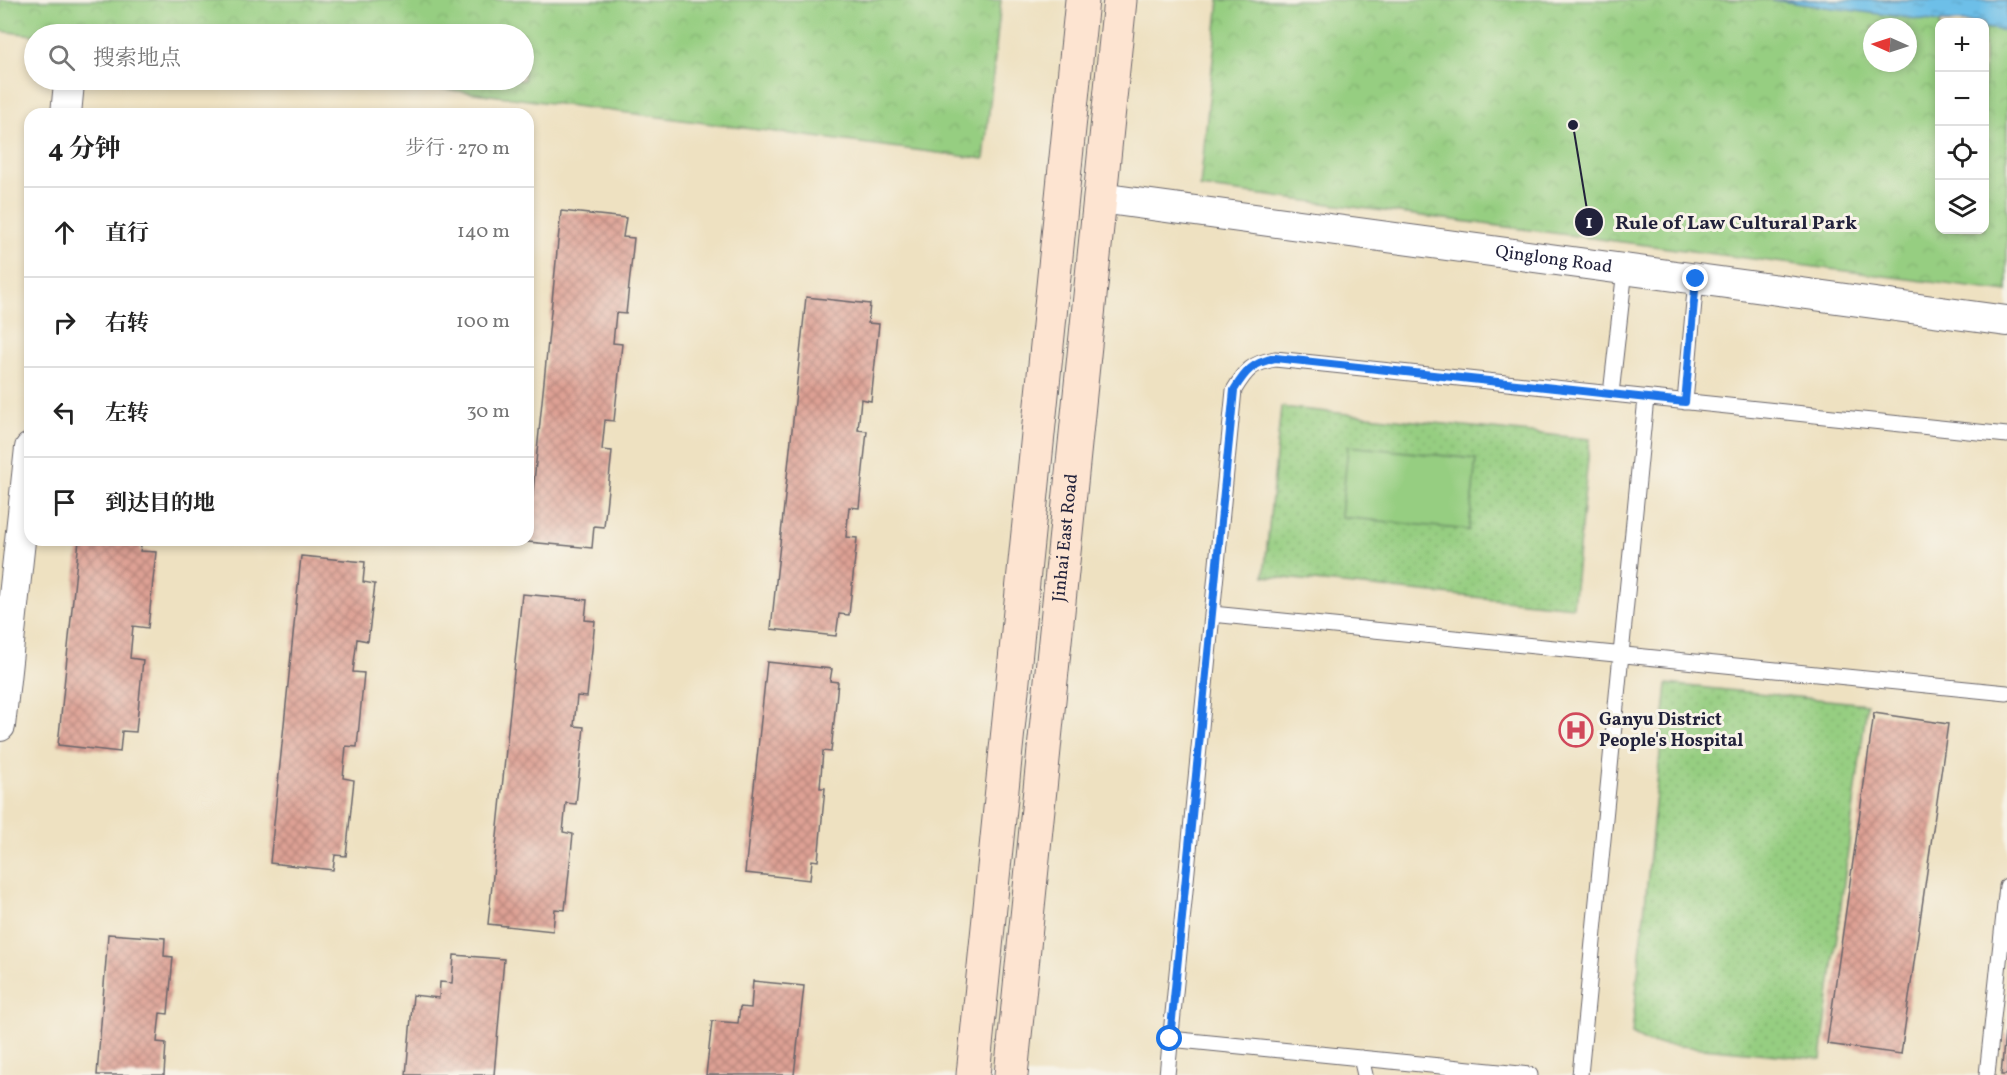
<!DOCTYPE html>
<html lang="zh">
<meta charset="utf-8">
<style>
:root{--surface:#fff;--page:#f2f2f2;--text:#222;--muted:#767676;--line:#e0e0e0}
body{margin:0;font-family:Vollkorn,"Noto Serif SC",serif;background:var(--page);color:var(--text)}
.controls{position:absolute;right:18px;top:18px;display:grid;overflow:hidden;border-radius:12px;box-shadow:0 3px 9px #0003}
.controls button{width:54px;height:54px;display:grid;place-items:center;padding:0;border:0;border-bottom:2px solid var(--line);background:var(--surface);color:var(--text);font:30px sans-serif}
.compass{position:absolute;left:1863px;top:18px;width:54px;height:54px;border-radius:50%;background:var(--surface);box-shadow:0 3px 9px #0003;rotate:273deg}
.stop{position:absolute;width:18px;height:18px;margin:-14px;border:4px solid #1a73e8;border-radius:50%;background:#fff}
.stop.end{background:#1a73e8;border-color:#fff;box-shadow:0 2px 6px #0008}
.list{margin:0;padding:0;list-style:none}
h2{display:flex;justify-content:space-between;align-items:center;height:78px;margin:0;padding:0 24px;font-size:26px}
h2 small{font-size:20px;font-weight:400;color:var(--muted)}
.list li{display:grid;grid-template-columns:39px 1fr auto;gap:18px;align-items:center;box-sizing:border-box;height:90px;padding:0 24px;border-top:2px solid var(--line)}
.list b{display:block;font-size:22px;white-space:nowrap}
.list em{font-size:20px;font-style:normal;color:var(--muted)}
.icon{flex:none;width:33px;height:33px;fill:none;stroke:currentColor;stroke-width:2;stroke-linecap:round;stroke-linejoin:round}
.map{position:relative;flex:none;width:2007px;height:1075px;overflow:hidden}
.search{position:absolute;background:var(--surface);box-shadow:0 3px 9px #0003;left:24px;top:24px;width:510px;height:66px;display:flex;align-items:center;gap:15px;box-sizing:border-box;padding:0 21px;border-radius:33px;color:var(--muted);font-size:22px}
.panel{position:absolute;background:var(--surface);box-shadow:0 3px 9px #0003;left:24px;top:108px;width:510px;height:438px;border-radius:18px}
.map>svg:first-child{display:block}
</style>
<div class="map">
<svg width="2007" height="1075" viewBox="0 0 2007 1075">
<defs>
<pattern id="grass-dots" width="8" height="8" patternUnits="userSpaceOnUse" patternTransform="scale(1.5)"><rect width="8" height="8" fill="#96ce81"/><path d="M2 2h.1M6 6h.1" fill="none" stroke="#81b170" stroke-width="1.8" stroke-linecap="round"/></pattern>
<pattern id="park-crowns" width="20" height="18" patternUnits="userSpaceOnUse" patternTransform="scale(1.5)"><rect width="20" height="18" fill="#96ce81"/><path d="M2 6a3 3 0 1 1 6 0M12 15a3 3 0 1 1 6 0" fill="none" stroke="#81b170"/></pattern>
<pattern id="water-ripples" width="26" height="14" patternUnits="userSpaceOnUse" patternTransform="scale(1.5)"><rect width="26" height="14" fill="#6dbfe8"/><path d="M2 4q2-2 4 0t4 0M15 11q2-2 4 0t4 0" fill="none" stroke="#599bbd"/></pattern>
<pattern id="building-cross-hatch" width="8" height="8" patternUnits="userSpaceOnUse" patternTransform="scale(1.5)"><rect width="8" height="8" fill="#dea194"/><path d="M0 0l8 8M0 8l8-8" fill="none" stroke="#b4837a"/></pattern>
</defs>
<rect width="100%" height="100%" fill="#f7f3e8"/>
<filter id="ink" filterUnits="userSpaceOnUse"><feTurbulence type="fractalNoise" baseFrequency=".0167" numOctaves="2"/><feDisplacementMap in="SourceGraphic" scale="12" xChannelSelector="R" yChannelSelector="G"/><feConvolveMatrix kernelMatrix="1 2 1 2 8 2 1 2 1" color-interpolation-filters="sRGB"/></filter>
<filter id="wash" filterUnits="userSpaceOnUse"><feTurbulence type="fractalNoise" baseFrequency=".008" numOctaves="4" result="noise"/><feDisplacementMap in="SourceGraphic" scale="24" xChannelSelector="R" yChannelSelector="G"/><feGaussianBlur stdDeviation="1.35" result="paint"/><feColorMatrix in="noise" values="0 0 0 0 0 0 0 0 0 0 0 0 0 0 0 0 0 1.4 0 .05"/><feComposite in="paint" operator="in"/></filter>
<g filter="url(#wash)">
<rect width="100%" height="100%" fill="#eee1c1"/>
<path fill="url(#grass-dots)" stroke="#5c785e" stroke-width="1.5" d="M1281,407l309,32 -17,168 -309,-31z
M1667,684l200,20 -46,355 -172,-16 -17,-9z"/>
<path fill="url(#park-crowns)" stroke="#5c785e" stroke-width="1.5" fill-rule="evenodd" d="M0,0h1001l-17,159 -610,-79h150v-46l-490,1 -34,-4z
M1219,0h788v292l-807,-105zM1940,22h44v208h-44zM1872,27h36v36h-36z"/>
<path fill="#96ce81" stroke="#5c785e" stroke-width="1.5" d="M1348,446l128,13 -7,71 -128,-13z"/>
<path fill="url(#water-ripples)" stroke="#487092" stroke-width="1.5" d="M1772,0h235v31l-22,-3 -1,-6h-44z"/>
<g id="blocks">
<path fill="url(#building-cross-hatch)" d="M561,211l65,7 -3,19 11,1 -8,76 -10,-1 -3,30 9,1 -8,77 -9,-1 -3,30 10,1 -8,76 -10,-1 -2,22 -64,-6z
M806,297l64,7 -2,19 11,1 -8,77 -10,-2 -3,31 9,1 -8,77 -10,-1 -3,30 11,1 -8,77 -10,-1 -3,22 -65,-7z
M79,540h63l-2,11 16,1 -8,76 -15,-2 -3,32 13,2 -7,72 -14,-1 -2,21 -62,-7z
M301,556l64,6 -2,20 12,2 -7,57 -11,-2 -4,33 11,1 -7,74 -11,-1 -3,32 11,2 -8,76 -11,-1 -2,15 -63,-7z
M522,594l65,6 -2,20 10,1 -8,76 -10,-1 -3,30 10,1 -8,77 -10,-1 -3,29 10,2 -8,76 -10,-1 -2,22 -65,-7z
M767,662l65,7 -2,12 8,1 -7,70 -8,-1 -3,37h5l-7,73 -6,-1 -2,20 -65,-7z
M1874,713l74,11 -47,330 -74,-10z
M108,934l57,4 -1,18 9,1 -5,57 -8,-1 -3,29 9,1 -2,32h-67z
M454,955l50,4 -10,116h-88l7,-80 26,3 1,-16 12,1z
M753,981l51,5 -10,89h-88l6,-54 26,2 2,-16 11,1z
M2005,1033h2v42h-6z"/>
</g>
</g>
<g filter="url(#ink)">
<use href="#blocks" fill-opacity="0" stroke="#69656a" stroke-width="1.5"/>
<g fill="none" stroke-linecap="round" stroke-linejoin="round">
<defs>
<path id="lane" d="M1611,394l14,-125
M1685,402l11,-123
M1212,614l795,79
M1170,1039l360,36
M1361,1058l4,17
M1167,1075l67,-685c12,-20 18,-27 41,-31l732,76
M1580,1075l66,-677
M1987,1075l20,-189"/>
<g id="street">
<path d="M66,114l3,-31"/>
<path id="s1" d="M1100,198l907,123"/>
<path d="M0,726l30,-278"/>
</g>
<g id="secondary">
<path d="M973,1075l109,-1075"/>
<path id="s2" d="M1011,1075l109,-1075"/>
</g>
</defs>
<use href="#lane" stroke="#69656a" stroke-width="17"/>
<use href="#street" stroke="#69656a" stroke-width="32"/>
<use href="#secondary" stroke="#69656a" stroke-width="35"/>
<use href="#lane" stroke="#fff" stroke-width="15"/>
<use href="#street" stroke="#fff" stroke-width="30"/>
<use href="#secondary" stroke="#fde4d1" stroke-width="33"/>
</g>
</g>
<g fill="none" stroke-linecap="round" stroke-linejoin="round" filter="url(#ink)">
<path stroke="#1a73e8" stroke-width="8" d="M1170,1039l64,-649c12,-20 19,-27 41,-32l410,44 11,-123"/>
</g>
<defs>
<symbol id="hospital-ring" viewBox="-11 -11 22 22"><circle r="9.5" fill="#f7f3e8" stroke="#d1495b" stroke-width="1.5"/><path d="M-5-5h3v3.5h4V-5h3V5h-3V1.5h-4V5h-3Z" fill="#d1495b"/></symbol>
</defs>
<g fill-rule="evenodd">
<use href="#hospital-ring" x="1557" y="711" width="38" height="38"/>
</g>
<g text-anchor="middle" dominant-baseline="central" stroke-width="6" stroke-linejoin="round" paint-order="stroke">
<g font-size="18" fill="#22223b" stroke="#f7f3e8">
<text stroke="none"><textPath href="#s1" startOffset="458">Qinglong Road</textPath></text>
<text stroke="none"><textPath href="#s2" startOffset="540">Jinhai East Road</textPath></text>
</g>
<g font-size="18" font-weight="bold" fill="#22223b" stroke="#f7f3e8" text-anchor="start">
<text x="1599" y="720">Ganyu District<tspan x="1599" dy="21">People's Hospital</tspan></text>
</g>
</g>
<path fill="none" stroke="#22223b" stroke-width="2" d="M1573 125L1589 222"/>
<g fill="#22223b" stroke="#f7f3e8" stroke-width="2">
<circle cx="1573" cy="125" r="6"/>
<circle cx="1589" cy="222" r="15"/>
</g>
<g font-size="18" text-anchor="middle" font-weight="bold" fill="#fff">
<text x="1589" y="228">1</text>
</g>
<g font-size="20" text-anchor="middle" font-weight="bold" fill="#22223b" stroke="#f7f3e8" stroke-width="6" stroke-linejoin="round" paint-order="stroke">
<text x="1736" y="229">Rule of Law Cultural Park</text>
</g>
</svg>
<div class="controls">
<button>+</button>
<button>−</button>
<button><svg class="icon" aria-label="locate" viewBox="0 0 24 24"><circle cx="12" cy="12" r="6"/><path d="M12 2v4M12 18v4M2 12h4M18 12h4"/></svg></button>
<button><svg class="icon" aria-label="layers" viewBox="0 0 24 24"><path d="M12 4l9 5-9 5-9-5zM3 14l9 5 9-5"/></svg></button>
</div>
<svg class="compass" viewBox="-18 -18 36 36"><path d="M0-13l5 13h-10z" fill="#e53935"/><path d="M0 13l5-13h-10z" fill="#767676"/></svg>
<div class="stop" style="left:1170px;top:1039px"></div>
<div class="stop end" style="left:1696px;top:279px"></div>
<div class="search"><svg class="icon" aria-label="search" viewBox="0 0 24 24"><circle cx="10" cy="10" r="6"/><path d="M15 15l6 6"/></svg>搜索地点</div>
<section class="panel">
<h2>4 分钟<small>步行 · 270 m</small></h2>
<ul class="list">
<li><svg class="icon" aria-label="ahead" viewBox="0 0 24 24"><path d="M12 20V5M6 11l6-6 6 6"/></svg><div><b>直行</b></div><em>140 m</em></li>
<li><svg class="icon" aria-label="right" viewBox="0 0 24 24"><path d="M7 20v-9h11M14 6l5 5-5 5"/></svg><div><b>右转</b></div><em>100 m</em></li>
<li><svg class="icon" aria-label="left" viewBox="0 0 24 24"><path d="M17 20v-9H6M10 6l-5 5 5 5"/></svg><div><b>左转</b></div><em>30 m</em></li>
<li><svg class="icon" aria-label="arrive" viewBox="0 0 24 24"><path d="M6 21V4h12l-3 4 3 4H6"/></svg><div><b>到达目的地</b></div></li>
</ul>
</section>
</div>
